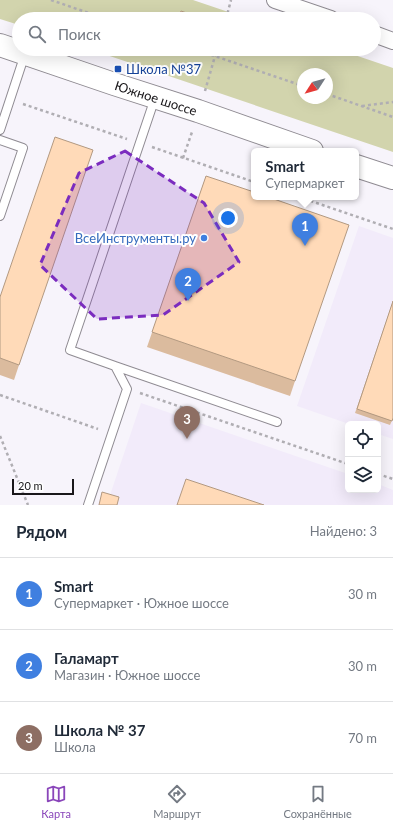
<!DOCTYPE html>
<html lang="ru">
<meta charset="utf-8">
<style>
:root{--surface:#fff;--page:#f2f2f3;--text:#1f2937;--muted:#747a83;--line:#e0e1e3;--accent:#8a46ba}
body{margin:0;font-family:Lato,sans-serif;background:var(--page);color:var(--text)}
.controls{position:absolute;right:12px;bottom:12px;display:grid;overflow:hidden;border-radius:6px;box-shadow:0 4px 16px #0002}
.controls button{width:36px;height:36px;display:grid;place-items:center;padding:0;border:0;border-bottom:1px solid var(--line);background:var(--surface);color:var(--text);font:20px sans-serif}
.compass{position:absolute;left:297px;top:68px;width:36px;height:36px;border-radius:50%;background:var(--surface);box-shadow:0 4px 16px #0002;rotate:234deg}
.scale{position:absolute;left:12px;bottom:10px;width:62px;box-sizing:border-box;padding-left:4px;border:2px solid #19171a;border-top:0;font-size:11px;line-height:14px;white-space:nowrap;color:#19171a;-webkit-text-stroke:3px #fff;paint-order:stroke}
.you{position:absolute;left:228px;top:218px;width:14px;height:14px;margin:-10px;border:3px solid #fff;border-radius:50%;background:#1a73e8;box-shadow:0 0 0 6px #1a73e833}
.badge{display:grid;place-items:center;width:26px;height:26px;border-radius:50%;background:var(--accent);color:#fff;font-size:13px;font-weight:700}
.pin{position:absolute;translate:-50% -33px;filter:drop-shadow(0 1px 2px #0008)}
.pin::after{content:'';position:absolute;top:21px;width:14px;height:12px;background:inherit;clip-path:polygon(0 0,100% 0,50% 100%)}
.popup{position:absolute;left:251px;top:148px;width:108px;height:52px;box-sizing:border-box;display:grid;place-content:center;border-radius:6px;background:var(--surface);filter:drop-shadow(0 1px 3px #0005);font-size:13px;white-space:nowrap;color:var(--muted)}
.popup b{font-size:15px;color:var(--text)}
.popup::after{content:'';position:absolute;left:50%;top:100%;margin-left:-8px;border:8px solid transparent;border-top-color:var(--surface)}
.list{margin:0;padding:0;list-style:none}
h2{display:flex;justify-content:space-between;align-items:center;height:52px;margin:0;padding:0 16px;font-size:17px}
h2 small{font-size:13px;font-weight:400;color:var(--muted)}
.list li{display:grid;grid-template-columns:26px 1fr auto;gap:12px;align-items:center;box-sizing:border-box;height:72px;padding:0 16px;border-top:1px solid var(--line)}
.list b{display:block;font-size:15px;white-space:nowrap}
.list p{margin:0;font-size:13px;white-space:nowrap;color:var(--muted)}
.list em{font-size:13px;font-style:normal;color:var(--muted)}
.icon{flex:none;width:22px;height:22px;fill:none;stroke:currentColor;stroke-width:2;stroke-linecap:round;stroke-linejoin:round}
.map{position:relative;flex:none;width:393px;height:505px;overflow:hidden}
.search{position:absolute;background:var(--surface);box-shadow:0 4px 16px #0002;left:12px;right:12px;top:12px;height:44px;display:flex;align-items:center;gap:10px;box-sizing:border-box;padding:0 14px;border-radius:22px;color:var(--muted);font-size:15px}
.sheet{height:268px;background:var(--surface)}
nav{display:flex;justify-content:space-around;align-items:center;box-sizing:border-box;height:56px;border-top:1px solid var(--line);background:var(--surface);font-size:11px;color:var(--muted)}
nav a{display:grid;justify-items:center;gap:2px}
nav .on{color:var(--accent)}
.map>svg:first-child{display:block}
</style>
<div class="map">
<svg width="393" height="505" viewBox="0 0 393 505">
<rect width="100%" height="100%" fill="#f7f4fb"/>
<path fill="#f2ebfa" d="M359,226l34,12v201l-15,-5v-10h-29l-52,-18z
M141,403l207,71v16h30v-6l15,6v15h-295l3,-9 8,2z"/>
<path fill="#d2d4ad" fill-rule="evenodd" d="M0,0h193l56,19h-230v6l-19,-6z
M89,49h248l56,19v84zM303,74h24v24h-24z"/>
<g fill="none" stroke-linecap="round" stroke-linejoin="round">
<defs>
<path id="lane" d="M0,130l25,-76
M0,140l23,8 -23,68
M115,366l162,56
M88,505l39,-116 -12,-23 -45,-16 85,-252"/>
<path id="street" d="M275,0l56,19
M374,34l19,7"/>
<path id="primary" d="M0,45l114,39 84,27 114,40
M356,166l37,12"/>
</defs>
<use href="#lane" stroke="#8f8b92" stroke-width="10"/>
<use href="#street" stroke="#8f8b92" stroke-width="18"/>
<use href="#primary" stroke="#8f8b92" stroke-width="24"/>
<path stroke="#b0aeb3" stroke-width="2.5" stroke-dasharray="3 3" stroke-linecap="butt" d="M51,0l55,19
M226,19l5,-19
M194,49l109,37
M205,91l12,-42
M327,94l66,23
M23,104l104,35
M362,106l31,-4
M152,147l102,35
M183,158l9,-26
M299,197l94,32
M140,393l208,71
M0,395l98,34
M0,436l28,69
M378,474l15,5"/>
<use href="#lane" stroke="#fff" stroke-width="8"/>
<use href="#street" stroke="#fff" stroke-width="16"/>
<use href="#primary" stroke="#fff" stroke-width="22"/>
</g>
<path fill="#dbbb9e" d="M206,176l89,205 -5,15 -143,-49z
M0,296l19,69 -5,15 -14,-5z
M393,301v117l-3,7 -35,-12z"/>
<path fill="#ffdab8" stroke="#b29981" d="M181,11l23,8h-26z
M55,137l38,13 -74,215 -19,-7v-61z
M206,176l48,16v5h14l81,28 -54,156 -143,-49z
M393,301v117l-1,3 -35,-12z
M186,479l78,26h-87z
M102,492l17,5 -2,8h-18z"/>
<path fill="#7b2cbf" fill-opacity="0.2" stroke="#7b2cbf" stroke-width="3" stroke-dasharray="8 5" stroke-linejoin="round" d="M125,151l79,52 35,59 -76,53 -66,4 -57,-54 39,-92z"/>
<rect fill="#1a4fb4" stroke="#fff" stroke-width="1.5" x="114" y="65" width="8" height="8" rx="2"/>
<circle fill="#3f7fe0" stroke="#fff" stroke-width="1.5" cx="204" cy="238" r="4"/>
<g text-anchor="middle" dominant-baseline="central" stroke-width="4" stroke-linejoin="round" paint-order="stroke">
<g font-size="13" fill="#164399" stroke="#fff" text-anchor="start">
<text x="126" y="69">Школа №37</text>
</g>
<g font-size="13" fill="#19171a" stroke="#fff">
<text transform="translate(156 98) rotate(18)">Южное шоссе</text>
</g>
<g font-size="13" fill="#366cbe" stroke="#fff" text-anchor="end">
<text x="196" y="238">ВсеИнструменты.ру</text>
</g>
</g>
</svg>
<div class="controls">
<button><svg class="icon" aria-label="locate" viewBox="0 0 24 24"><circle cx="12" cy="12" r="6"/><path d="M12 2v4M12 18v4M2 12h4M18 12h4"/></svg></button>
<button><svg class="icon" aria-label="layers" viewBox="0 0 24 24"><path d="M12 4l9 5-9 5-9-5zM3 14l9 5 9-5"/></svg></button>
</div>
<svg class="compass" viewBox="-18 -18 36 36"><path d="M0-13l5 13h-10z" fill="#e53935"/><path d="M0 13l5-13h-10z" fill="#747a83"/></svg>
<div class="scale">20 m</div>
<div class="you"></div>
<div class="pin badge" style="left:305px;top:246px;background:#3f7fe0">1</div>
<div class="popup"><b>Smart</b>Супермаркет</div>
<div class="pin badge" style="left:188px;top:301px;background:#3f7fe0">2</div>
<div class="pin badge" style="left:187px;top:439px;background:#8d6e63">3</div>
<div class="search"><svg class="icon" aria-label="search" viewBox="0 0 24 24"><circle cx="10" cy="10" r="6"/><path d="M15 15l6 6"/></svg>Поиск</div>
</div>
<section class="sheet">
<h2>Рядом<small>Найдено: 3</small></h2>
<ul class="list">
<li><span class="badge" style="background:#3f7fe0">1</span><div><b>Smart</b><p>Супермаркет · Южное шоссе</p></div><em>30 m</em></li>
<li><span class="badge" style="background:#3f7fe0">2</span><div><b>Галамарт</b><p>Магазин · Южное шоссе</p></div><em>30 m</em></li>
<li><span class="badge" style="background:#8d6e63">3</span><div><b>Школа № 37</b><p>Школа</p></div><em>70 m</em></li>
</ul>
</section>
<nav>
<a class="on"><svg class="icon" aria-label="map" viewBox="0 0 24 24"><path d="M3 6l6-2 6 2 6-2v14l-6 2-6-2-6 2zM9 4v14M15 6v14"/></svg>Карта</a>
<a><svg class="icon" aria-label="directions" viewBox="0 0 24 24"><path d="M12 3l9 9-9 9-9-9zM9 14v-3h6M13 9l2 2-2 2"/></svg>Маршрут</a>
<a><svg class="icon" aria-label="saved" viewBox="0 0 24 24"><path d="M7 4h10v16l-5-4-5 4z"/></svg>Сохранённые</a>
</nav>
